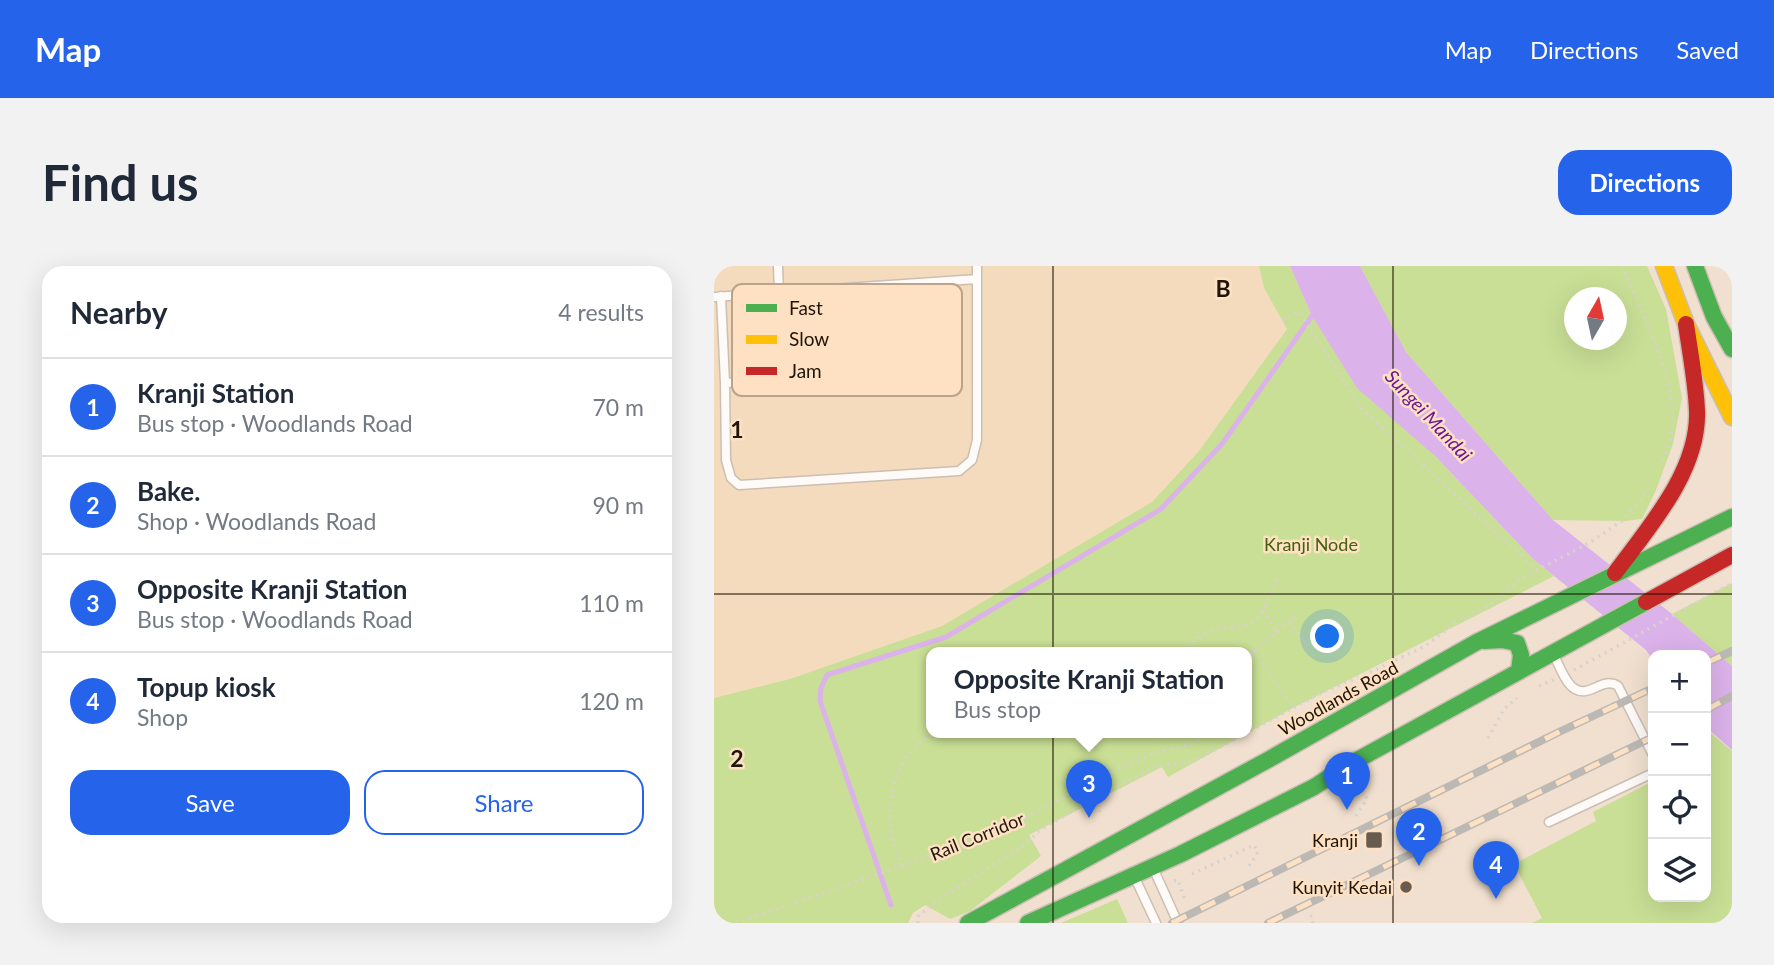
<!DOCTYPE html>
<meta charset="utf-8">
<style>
:root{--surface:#fff;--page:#f2f2f3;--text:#1f2937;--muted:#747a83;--line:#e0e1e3;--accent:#2563eb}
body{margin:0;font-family:Lato,sans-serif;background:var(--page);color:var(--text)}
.controls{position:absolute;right:21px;bottom:21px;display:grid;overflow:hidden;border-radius:14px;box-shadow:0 7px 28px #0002}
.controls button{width:63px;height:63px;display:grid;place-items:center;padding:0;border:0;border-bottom:2px solid var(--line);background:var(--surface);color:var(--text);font:35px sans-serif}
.compass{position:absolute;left:850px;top:21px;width:63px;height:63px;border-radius:50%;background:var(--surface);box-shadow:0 7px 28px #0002;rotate:9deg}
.you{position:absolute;left:614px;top:371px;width:24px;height:24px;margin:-18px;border:5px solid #fff;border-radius:50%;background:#1a73e8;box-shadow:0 0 0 10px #1a73e833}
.badge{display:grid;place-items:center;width:46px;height:46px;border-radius:50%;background:var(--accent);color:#fff;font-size:23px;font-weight:700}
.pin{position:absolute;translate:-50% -58px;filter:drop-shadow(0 2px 4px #0008)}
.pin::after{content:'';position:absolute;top:37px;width:24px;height:21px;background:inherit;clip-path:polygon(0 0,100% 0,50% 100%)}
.popup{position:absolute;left:212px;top:381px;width:326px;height:91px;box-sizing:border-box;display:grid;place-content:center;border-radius:14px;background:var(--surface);filter:drop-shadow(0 2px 5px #0005);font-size:23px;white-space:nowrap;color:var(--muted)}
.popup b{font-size:26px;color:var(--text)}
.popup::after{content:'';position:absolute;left:50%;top:100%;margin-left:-14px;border:14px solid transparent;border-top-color:var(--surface)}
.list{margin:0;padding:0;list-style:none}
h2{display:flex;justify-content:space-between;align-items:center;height:91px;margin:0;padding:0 28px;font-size:30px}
h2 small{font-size:23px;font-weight:400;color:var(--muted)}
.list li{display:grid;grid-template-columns:46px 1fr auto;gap:21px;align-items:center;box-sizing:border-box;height:98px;padding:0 28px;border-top:2px solid var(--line)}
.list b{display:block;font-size:26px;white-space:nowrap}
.list p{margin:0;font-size:23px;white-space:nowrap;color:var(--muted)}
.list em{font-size:23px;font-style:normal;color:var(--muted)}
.actions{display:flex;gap:14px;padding:21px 28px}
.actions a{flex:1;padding:16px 0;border:2px solid var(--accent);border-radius:21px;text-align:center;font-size:24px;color:var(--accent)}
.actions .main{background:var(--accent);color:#fff}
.icon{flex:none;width:38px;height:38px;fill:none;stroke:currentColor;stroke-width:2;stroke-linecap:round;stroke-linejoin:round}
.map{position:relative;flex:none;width:1018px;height:657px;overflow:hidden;border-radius:21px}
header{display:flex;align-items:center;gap:42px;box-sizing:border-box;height:98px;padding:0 35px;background:var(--accent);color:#fff}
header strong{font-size:33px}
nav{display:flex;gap:38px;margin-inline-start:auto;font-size:24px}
.intro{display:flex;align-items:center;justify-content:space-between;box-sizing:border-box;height:168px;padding:0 42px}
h1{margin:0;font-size:49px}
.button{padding:18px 32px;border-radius:21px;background:var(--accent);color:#fff;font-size:24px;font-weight:700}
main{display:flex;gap:42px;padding:0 42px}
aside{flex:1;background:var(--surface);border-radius:21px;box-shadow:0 7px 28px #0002}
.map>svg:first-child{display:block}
</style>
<header>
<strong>Map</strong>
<nav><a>Map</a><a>Directions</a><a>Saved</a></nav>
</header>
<div class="intro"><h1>Find us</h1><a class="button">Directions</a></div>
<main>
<aside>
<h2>Nearby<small>4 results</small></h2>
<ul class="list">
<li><span class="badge">1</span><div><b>Kranji Station</b><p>Bus stop · Woodlands Road</p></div><em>70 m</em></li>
<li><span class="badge">2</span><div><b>Bake.</b><p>Shop · Woodlands Road</p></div><em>90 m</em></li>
<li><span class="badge">3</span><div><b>Opposite Kranji Station</b><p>Bus stop · Woodlands Road</p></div><em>110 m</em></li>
<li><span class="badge">4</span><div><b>Topup kiosk</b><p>Shop</p></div><em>120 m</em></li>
</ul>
<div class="actions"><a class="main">Save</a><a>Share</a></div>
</aside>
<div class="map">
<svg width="1018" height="657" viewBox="0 0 1018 657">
<rect width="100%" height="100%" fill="#f1e0cf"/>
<path fill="#f5dbbe" d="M0,0h545l5,22 23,41 -88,122 -47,51 -210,124 -152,53 -76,19z"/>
<path fill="#c9df95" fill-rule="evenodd" d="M545,0h31l22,50 123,140 98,103 21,17 -261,132 -125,69 -6,-10 -133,68 12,21 -71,55 -20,8 -25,-14 -12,8 -5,10h-194v-225l76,-19 152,-53 210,-124 47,-51 88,-122 -23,-41zM218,386h314v80h-314z
M646,0h287l19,43 16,89 -9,46 -17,46 -14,29 -17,2 -72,-1 -147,-168zM860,32h42v42h-42z
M1018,317v83l-60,-52z
M992,463l26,22v172h-200l10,-5 -28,-54 82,-43 -3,-9 60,-31v116h53z
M403,633l11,24h-67z"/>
<path fill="#dbb2ea" d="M576,0h70l46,86 147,168 119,94 60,52v84l-26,-23v-72h-53v5l-7,-10 -113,-91 -98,-103 -78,-68 -45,-72z"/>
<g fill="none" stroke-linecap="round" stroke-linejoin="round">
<path stroke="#dbb2ea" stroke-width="5" d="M177,639l-71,-204 1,-13 6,-13 119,-38 215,-128 61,-65 92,-131"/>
<defs>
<path id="lane" d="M64,0l1,26
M7,30l4,87 1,77 5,18 8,7 220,-14 13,-11 5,-20v-174
M0,31l263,-18
M11,117l167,-7 7,-8 -8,-83
M840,389c5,10 11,28 21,34 15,9 28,-13 43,-3l35,69
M835,556l104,-49
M440,604l24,53
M421,612l21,45"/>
<path id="fast" d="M981,0l19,51 18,32
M770,375l18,-1 15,3 4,12 -2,16
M254,657l298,-162 211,-119 255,-125
M314,657l153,-69 133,-67 34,-22 298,-163"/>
<path id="slow" d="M950,0l22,58 46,93"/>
<path id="jam" d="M901,307c34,-46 84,-102 82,-162 -1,-28 -7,-59 -11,-87
M932,336l86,-47"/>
</defs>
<use href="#lane" stroke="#cbbfb2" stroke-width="11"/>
<use href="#fast" stroke="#cbbfb2" stroke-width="19"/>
<use href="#slow" stroke="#cbbfb2" stroke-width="19"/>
<use href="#jam" stroke="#cbbfb2" stroke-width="19"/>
<path stroke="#d8d2cd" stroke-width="3.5" stroke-dasharray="2 5" stroke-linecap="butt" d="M908,0c19,46 55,112 50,161 0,12 -6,25 -11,37
M568,54l17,-8 63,97 175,161
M549,344l14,22
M575,356l19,23
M540,385l39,56
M469,386c10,-9 19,-19 32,-23 13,-3 27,1 38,-8 13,-10 19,-30 25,-44
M532,394l8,-9 44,-37
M860,404l158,-87
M825,420l16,-7
M774,472l16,-29 13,-11
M372,520l14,26
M642,550l11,-17 -9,-17
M188,600c-3,-8 -7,-17 -9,-26 -8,-34 1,-79 30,-100 6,-4 14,-5 21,-8
M478,608l62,-29 4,7 -11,17
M460,615l4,-1 7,20
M22,657l223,-77 56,-23 111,-58 36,-14 30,-7 19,-12
M204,657l-1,-6 23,-18 87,-56 13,-13 53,-31 62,-32c14,-3 28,-3 41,-7l127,-68 37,-15 65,-31 36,-27 31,-15 28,-25 69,-36 33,-22 18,-20 8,-12
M599,657l-3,-6 5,-4"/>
<use href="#lane" stroke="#fdfaf8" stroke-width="8"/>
<use href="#fast" stroke="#4caf50" stroke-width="16"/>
<use href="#slow" stroke="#ffc107" stroke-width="16"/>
<use href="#jam" stroke="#c62828" stroke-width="16"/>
<defs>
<path id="rail" d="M992,397l26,-12
M992,444l26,-14
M458,657l387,-191 94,-44
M554,657l385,-186"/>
</defs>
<use href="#rail" stroke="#bcb8b4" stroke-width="8"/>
<use href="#rail" stroke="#fee1c2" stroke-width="5" stroke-dasharray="16" stroke-linecap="butt"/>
</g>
<path fill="none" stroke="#1f150a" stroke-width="2" stroke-opacity="0.55" d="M339,0v657M679,0v657M0,328h1018"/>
<g fill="#685c4f" stroke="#fee1c2" stroke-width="2.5">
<rect x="651" y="565" width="18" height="18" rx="3.5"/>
<circle cx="692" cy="621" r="7"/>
</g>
<g text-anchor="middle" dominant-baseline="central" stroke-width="5" stroke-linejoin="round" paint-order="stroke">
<g font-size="18" fill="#406209" stroke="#fee1c2">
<text x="597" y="278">Kranji Node</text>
</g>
<g font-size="18" fill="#1f150a" stroke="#fee1c2">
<text transform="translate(624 432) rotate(-29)">Woodlands Road</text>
<text transform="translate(263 570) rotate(-22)">Rail Corridor</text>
</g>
<g font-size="18" fill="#1f150a" stroke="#fee1c2" text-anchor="end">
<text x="644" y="574">Kranji</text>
<text x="678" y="621">Kunyit Kedai</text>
</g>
<g font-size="19" font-style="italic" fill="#6c1699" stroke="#fee1c2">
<text transform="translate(715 149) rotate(47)">Sungei Mandai</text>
</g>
</g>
<rect x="18" y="18" width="230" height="112" rx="10" fill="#fee1c2" stroke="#bba48b" stroke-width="2"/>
<rect x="32" y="38" width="31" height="8" fill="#4caf50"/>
<rect x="32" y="69" width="31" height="9" fill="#ffc107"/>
<rect x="32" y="101" width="31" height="8" fill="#c62828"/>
<g font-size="19" fill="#1f150a">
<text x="75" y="49">Fast</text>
<text x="75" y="80">Slow</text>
<text x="75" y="112">Jam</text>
</g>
<g font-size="23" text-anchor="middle" font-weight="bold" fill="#1f150a" stroke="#fee1c2" stroke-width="5" stroke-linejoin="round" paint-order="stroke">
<text x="509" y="31">B</text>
<text x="23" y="172">1</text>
<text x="23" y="501">2</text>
</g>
</svg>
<div class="controls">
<button>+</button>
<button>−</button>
<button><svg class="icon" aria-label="locate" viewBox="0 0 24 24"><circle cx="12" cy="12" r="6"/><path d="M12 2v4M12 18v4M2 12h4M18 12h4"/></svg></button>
<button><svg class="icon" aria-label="layers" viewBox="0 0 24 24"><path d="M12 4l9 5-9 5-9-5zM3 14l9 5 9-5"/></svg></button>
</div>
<svg class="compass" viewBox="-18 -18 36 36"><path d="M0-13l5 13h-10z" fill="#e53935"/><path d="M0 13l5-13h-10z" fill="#747a83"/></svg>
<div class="you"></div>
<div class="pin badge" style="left:633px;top:544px">1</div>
<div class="pin badge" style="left:705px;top:600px">2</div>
<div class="pin badge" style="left:375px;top:552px">3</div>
<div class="popup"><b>Opposite Kranji Station</b>Bus stop</div>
<div class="pin badge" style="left:782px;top:633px">4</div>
</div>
</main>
